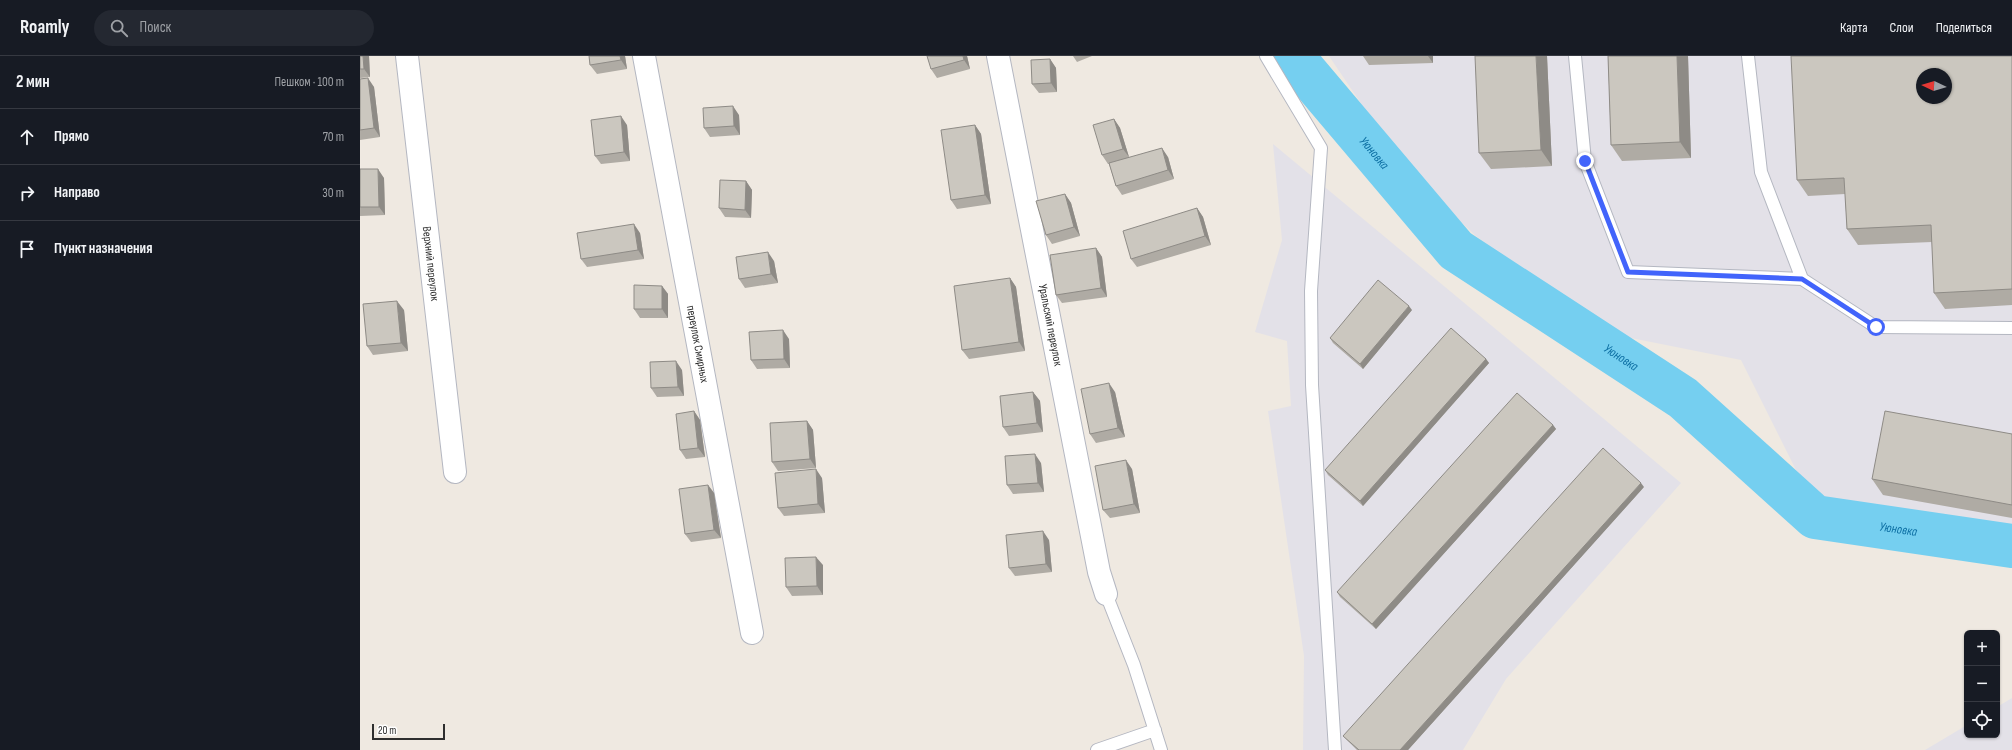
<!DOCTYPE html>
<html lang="ru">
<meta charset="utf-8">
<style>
:root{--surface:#171b24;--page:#242831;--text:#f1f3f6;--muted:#9ea1a6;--line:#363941}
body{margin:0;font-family:"Sofia Sans Condensed",sans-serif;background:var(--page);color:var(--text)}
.controls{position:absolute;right:12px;bottom:12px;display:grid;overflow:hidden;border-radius:6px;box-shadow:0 1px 3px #0004}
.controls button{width:36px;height:36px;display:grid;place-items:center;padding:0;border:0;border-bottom:1px solid var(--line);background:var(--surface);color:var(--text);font:20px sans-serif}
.compass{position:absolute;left:1556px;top:12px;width:36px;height:36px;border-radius:50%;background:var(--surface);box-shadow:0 1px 3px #0004;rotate:274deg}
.scale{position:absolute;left:12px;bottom:10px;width:73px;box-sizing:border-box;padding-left:4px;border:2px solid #2e2e2e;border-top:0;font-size:11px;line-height:14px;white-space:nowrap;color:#2e2e2e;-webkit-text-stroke:3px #fff;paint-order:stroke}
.stop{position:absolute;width:12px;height:12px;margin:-9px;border:3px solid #4264fb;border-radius:50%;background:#fff}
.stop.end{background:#4264fb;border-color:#fff;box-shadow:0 1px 4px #0008}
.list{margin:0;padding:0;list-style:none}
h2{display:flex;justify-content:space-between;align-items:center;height:52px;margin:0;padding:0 16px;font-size:17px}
h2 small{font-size:13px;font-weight:400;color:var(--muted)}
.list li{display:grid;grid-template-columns:26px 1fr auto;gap:12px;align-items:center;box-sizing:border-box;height:56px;padding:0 16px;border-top:1px solid var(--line)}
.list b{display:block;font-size:15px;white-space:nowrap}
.list em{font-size:13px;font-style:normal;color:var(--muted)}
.icon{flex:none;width:22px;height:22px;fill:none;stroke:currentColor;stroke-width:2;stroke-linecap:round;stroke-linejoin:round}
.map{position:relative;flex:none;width:1652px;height:694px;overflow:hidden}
header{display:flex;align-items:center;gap:24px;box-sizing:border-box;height:56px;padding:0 20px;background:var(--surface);border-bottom:1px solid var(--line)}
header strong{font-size:19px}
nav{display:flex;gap:22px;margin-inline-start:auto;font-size:14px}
.search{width:280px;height:36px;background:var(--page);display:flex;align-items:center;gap:10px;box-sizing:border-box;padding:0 14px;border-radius:22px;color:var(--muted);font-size:15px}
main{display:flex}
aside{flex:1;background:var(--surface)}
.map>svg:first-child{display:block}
</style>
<header>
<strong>Roamly</strong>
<div class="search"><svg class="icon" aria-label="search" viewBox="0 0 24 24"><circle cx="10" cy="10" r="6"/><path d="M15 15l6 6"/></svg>Поиск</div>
<nav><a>Карта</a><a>Слои</a><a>Поделиться</a></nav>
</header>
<main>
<aside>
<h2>2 мин<small>Пешком · 100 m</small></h2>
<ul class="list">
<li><svg class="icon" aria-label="ahead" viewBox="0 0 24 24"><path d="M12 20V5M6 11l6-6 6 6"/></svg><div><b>Прямо</b></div><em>70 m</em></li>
<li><svg class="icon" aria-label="right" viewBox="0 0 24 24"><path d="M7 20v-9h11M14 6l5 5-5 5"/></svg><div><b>Направо</b></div><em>30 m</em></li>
<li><svg class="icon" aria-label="arrive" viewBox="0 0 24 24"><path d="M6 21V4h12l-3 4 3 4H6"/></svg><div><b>Пункт назначения</b></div></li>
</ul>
</aside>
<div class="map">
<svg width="1652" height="694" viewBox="0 0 1652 694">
<rect width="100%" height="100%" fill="#efe9e1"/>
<path fill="#e3e1e8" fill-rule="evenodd" d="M969,0h683v477l-199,-29 -72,-144 -130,-26 -135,-98 -70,-66zM1562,18h24v24h-24z
M913,88l408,339 -175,196 -43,71h-160l1,-94 -36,-245 23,-5 -4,-65 -32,-9 27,-92z
M1652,642v52h-87l42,-25v10h30v-28z"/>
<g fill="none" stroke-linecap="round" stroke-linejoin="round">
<path stroke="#75cff0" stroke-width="44" id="s1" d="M932,0l164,194 227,148 132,119 197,29"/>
<defs>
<path id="lane" d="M906,0l55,92 -10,143 1,94 23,365
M1215,0l10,105 43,111 174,7
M1388,0l13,116 41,107 74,48 136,1
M746,538l28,71 27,85
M737,694l58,-20"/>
<g id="street">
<path id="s2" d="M47,0l48,416"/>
<path id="s3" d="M284,0l108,577"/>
<path id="s4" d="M638,0l101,516 7,22"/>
</g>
</defs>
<use href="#lane" stroke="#b4b7c1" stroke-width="14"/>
<use href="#street" stroke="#b4b7c1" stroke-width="24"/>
<use href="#lane" stroke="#fff" stroke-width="12"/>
<use href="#street" stroke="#fff" stroke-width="22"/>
</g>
<path fill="#afaba4" d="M0,0h9l1,21 -10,1z
M229,0h36l2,13 -30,5 -7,-9z
M567,0h40l3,13 -33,9 -6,-9z
M713,0h19l-15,6z
M1003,0h70v7l-64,2z
M1187,0l5,110 -61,3 -12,-16z
M1248,0h80l3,102 -69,3 -11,-16z
M1652,0v249l-67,4 -11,-16 -2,-51 -74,3 -11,-16 -2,-35 -37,2 -11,-16z
M690,3l6,9 1,24 -18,1 -7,-9z
M0,23l14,8 6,50 -20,3z
M379,59l1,20 -30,2 -6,-9z
M754,63l6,9 9,29h39l6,22 -52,16 -6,-9 -7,-22h-1l-6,-9z
M267,69l3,36 -29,3 -6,-8z
M615,69l6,9 10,70 -34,5 -6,-9z
M0,113l24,9 1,37 -25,1z
M386,125l6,9 -1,28 -26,-1 -6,-9z
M705,138l6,9 9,33 -28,8 -6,-9z
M837,152l6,9 8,28 -74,22 -6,-8z
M280,177l4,26 -57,8 -6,-8z
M736,192l6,9 5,40 -45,6 -6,-8z
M414,205l4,22 -33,5 -6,-9z
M650,222l6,9 9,64 -56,8 -7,-9z
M302,230l6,8v24h-28l-6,-9z
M44,254l4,41 -35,4 -6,-9z
M1052,254l-49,59 -30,-26 -3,-5z
M429,283l1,29 -33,1 -6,-9z
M1126,303l3,4 -126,143 -35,-31 -3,-5z
M322,314l2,26 -27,1 -6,-9z
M673,336l7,9 3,31 -34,4 -6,-9z
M755,336l10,45 -29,6 -6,-9z
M334,355l6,9 5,37 -19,2 -6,-9z
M447,365l6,9 3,38 -38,3 -6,-9z
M1193,369l3,4 -180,200 -36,-32 -3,-5z
M1652,378v84l-129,-23 -11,-16z
M681,407l3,29 -31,2 -6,-9z
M772,413l8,44 -30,5 -7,-8z
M462,422l3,35 -41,3 -6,-8z
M348,429l6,8 7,45 -30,4 -6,-8z
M1284,431l-236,263h-51l-14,-14z
M689,484l3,32 -37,4 -6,-8z
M463,509v30l-31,1 -6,-9z"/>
<path fill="#8e8b86" d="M3,0h6l1,21 -6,-8z
M260,0h5l2,13 -6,-9z
M603,0h4l3,13 -6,-9z
M1068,0h5v7z
M1176,0h11l5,110 -11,-16z
M1317,0h11l3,102 -11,-16z
M690,3l6,9 1,24 -6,-9z
M8,22l6,9 6,50 -6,-9z
M373,50l6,9 1,20 -6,-9z
M261,60l6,9 3,36 -6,-9z
M754,63l6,9 9,29 -6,-8z
M615,69l6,9 10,70 -6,-9z
M802,92l6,9 6,22 -6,-9z
M18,113l6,9 1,37 -6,-8z
M386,125l6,9 -1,28 -6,-8z
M705,138l6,9 9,33 -6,-9z
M837,152l6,9 8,28 -6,-9z
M274,168l6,9 4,26 -6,-9z
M736,192l6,9 5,40 -6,-9z
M408,196l6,9 4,22 -7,-9z
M650,222l6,9 9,64 -6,-9z
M302,230l6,8v24l-6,-9z
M37,245l7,9 4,41 -7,-8z
M1049,250l3,4 -49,59 -3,-5z
M423,274l6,9 1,29 -6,-9z
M1126,303l3,4 -126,143 -3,-5z
M316,305l6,9 2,26 -6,-9z
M749,327l6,9 10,45 -7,-9z
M673,336l7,9 3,31 -6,-9z
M334,355l6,9 5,37 -7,-9z
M447,365l6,9 3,38 -6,-9z
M1193,369l3,4 -180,200 -4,-5z
M675,398l6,9 3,29 -6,-9z
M766,404l6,9 8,44 -6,-9z
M456,413l6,9 3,35 -7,-9z
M1281,427l3,4 -236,263h-8z
M348,429l6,8 7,45 -7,-8z
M683,475l6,9 3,32 -6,-8z
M456,501l7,8v30l-6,-9z"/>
<path fill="#cbc7bf" stroke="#8e8b86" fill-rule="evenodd" d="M0,0h3l1,13h-4z
M229,0h31l1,4 -31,5z
M567,0h36l1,4 -33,9z
M1115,0h61l5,94 -62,3z
M1248,0h69l3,86 -69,3z
M1431,0h221v233l-78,4 -3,-68 -84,4 -3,-51 -47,2zM1562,18h24v24h-24z
M690,3l1,24 -19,1 -1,-24z
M8,22l6,50 -14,2v-51z
M373,50l1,20 -30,2 -1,-20z
M261,60l3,36 -29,4 -4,-36z
M754,63l9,30 -21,6 -9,-30z
M615,69l10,70 -34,5 -10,-70z
M802,92l6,22 -52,16 -7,-23z
M0,113h18l1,38h-19z
M360,124l26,1 -1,29 -26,-2z
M705,138l9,33 -28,8 -10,-34z
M837,152l8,28 -74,23 -8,-28z
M274,168l4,26 -57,9 -4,-26z
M736,192l5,40 -45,7 -6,-40z
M408,196l3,22 -32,5 -3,-22z
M650,222l9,64 -57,8 -8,-64z
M1018,224l31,26 -49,58 -30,-26z
M274,229l28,1v23h-28z
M37,245l4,42 -34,3 -4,-42z
M1091,272l35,31 -126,142 -35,-31z
M423,274l1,29 -33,1 -2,-28z
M316,305l2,26 -27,1 -1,-26z
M749,327l9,45 -28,6 -9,-45z
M673,336l4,31 -34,4 -3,-31z
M1157,337l36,32 -181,199 -35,-32z
M334,355l4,37 -18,2 -4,-36z
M1525,355l127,23v71l-140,-26z
M447,365l3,38 -38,3 -2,-39z
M1243,392l38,35 -241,267h-41l-16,-14z
M675,398l3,29 -31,2 -2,-29z
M766,404l8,44 -31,6 -8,-44z
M456,413l2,35 -40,4 -3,-35z
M348,429l6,45 -29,4 -6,-45z
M683,475l3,33 -37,4 -3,-33z
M456,501l1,29 -31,1 -1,-29z"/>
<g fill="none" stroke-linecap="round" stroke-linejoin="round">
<path stroke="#4264fb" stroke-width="5" d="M1225,105l43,111 174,7 74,48"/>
</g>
<g text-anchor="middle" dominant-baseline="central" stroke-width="3.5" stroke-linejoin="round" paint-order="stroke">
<g font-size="12" fill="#2e2e2e" stroke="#fff">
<text stroke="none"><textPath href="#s2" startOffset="209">Верхний переулок</textPath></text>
<text stroke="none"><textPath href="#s4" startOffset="274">Уральский переулок</textPath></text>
<text stroke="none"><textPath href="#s3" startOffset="293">переулок Смирных</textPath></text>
</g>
<g font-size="13" font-style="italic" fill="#0d6fa3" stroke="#fff">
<text stroke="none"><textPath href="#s1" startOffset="127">Уюновка</textPath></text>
<text stroke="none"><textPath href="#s1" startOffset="451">Уюновка</textPath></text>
<text stroke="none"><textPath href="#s1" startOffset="787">Уюновка</textPath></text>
</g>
</g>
</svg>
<div class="controls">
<button>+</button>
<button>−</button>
<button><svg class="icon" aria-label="locate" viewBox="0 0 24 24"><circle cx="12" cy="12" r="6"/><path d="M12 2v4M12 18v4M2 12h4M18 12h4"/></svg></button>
</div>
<svg class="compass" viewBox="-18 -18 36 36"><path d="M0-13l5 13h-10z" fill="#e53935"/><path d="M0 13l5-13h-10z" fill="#9ea1a6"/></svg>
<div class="scale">20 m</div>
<div class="stop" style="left:1516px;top:271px"></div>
<div class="stop end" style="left:1225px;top:105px"></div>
</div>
</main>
